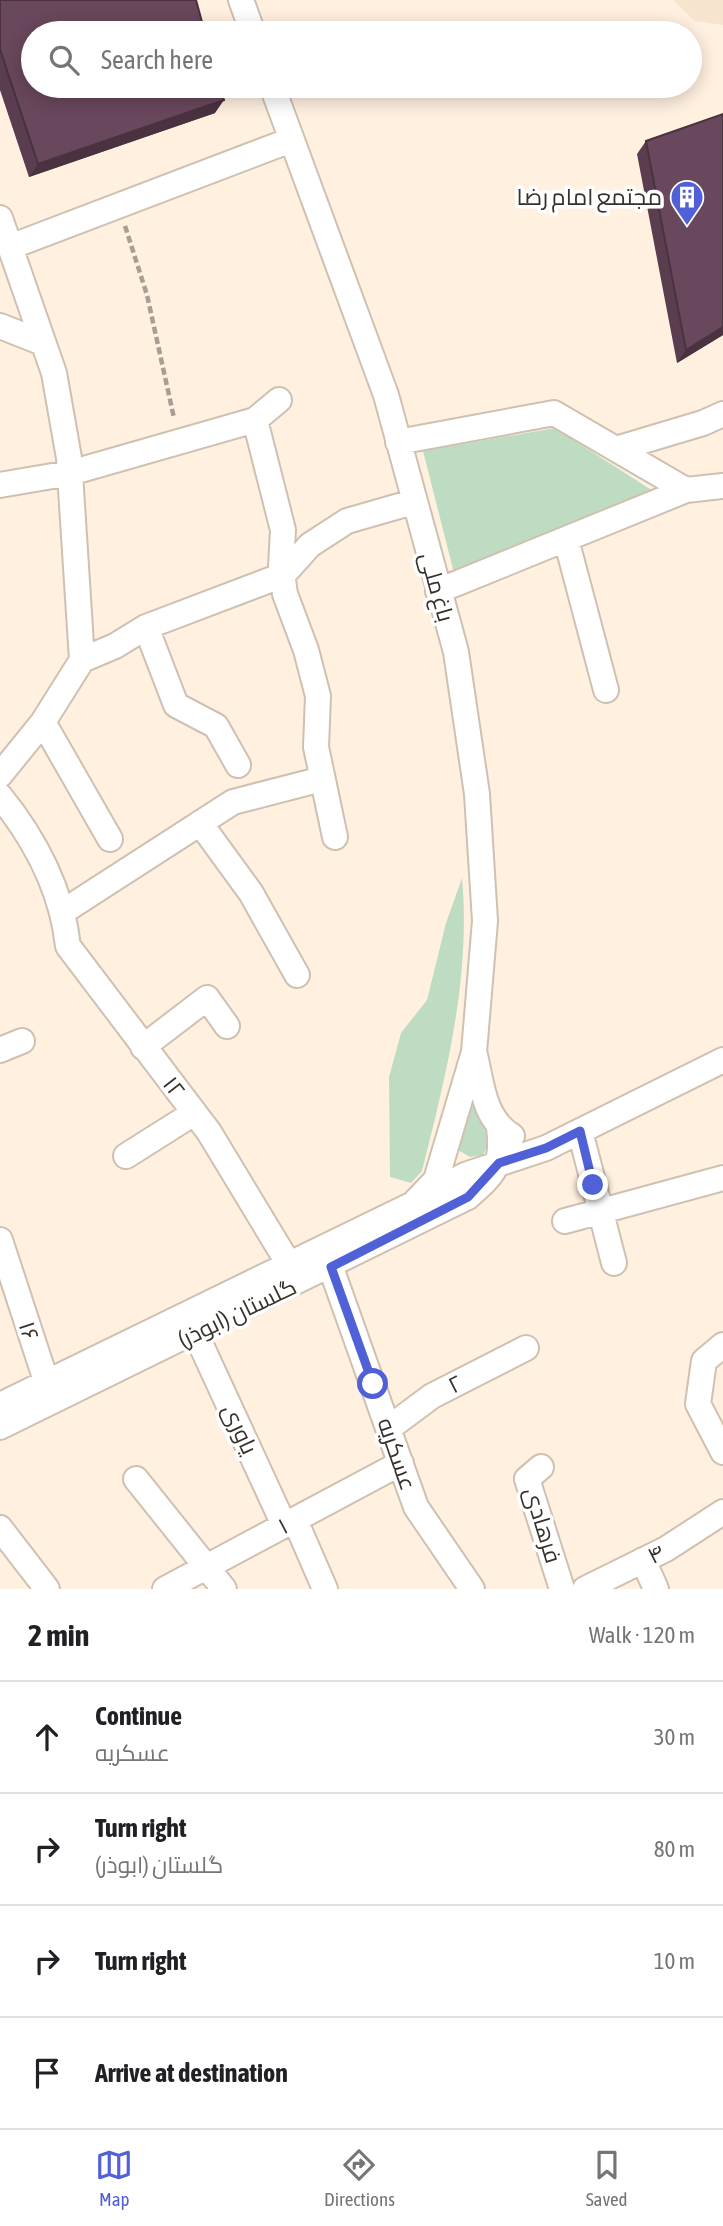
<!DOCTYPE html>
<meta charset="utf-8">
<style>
:root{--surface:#fff;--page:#f2f2f2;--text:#202124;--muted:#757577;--line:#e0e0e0;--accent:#5060d6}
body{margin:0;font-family:"Asap Condensed",Cairo,sans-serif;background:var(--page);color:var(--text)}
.stop{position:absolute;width:21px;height:21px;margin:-16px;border:5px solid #5060d6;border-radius:50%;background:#fff}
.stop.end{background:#5060d6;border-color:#fff;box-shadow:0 2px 7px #0008}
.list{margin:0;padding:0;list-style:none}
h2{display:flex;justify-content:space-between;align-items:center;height:91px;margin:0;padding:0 28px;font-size:30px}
h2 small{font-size:23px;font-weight:400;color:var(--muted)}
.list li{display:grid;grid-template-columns:46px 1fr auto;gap:21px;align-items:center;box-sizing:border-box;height:112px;padding:0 28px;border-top:2px solid var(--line)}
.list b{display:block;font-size:26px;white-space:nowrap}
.list p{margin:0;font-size:23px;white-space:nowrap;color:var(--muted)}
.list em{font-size:23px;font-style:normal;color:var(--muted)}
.icon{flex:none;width:38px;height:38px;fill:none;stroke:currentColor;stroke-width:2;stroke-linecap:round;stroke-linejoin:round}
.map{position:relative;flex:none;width:723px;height:1589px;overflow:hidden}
.search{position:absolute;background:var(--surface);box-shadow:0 4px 18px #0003;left:21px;right:21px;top:21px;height:77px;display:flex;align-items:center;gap:18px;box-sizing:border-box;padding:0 24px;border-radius:38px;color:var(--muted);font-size:26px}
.sheet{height:539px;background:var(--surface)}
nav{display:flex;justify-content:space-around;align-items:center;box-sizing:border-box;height:98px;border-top:2px solid var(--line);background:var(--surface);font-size:19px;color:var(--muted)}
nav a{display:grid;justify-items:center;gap:4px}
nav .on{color:var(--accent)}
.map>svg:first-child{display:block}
</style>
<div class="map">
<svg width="723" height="1589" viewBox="0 0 723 1589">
<rect width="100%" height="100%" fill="#fff0e0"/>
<path fill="#f7e4ce" d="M673,0h50v25l-28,-4z"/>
<path fill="#bddcc1" d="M555,428l98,63 -199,82 -31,-122z
M462,878c9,100 -16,197 -40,293l-11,12 -21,-6 -1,-100 12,-44 26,-33 19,-77z
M474,1080l16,62 -7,13 -13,2 -12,-7 1,-13z"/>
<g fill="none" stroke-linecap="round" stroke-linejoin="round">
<defs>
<path id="minor" d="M241,0l12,33
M272,86l114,309 70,257 21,142 8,127 -11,131 -38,128 -23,24
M0,218l54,155 15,85 13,202 -39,62 -43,53
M10,247l281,-107
M0,326l43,17
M255,420l28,110 -2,36 4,28 21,56 12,46 -2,51 19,90
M398,442l156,-29 132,77
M616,449l87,-26 20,-9
M0,485l70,-12 185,-53 24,-20
M566,539l40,151
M438,591l248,-101 37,-4
M146,627l30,78 40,21 22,39
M82,660l33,-14 31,-19 137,-52 27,-30 37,-24 66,-19
M43,722l67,117
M0,796c35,43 62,95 68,150l141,186 87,144
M200,823l51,70 46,82
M64,911l169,-109 89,-23
M143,1047l64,-49 20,28
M0,1050l22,-9
M475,1055c7,31 9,64 37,81
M580,1131l34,132
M126,1156l68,-43
M565,1221l158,-43
M0,1240l51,156
M325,1251l91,256 56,82
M189,1319l95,206
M723,1345l-19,16 -6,43 25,48
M0,1405l413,-201 52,-29 81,-27 177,-88
M0,1427l468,-230c26,-23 36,-32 31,-69
M389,1428l43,-32 94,-48
M541,1467l-14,12 35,110
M136,1479l88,110
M295,1520l30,69
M0,1528l47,61
M643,1560l13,29
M165,1589l236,-126
M585,1589l81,-40 57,-37"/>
</defs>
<use href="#minor" stroke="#cfc1b1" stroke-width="28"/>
<path stroke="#a99e93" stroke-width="4.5" stroke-dasharray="7 3.5" stroke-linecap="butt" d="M125,226l22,69 27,123"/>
<use href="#minor" stroke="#fff" stroke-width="24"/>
</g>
<path fill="#5a3d4f" d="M0,0l215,113 -186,64 -29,-87z
M646,141l77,194 -46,28 -40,-209z"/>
<path fill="#4a3240" d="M224,100l-9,13 -186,64 9,-13z
M723,327v8l-46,28 9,-13z"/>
<path fill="#69475c" stroke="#4a3240" stroke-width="2" d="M0,0h196l9,33h-172v53h187l4,14 -186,64 -38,-115z
M723,114v213l-37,23 -40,-209z"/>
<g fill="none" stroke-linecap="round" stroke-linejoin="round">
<path stroke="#5060d6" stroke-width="9" d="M373,1384l-42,-117 137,-70 31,-34 47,-15 34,-17 13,54"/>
</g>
<defs>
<symbol id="building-pin" viewBox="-11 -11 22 30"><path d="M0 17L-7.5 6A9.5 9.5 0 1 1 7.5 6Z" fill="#5060d6" stroke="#fff"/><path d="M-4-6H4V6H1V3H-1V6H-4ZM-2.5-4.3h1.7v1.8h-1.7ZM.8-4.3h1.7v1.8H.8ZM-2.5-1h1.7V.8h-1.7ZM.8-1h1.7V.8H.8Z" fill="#fff"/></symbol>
</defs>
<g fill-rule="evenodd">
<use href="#building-pin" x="668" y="178" width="38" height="52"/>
</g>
<g text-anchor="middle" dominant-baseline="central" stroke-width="7" stroke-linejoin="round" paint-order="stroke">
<g font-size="23" fill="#36312b" stroke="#fff" text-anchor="end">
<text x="662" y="197">مجتمع امام رضا</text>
</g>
<g font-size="23" fill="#36312b" stroke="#fff">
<text transform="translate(437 587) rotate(74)">باغ ملی</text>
<text transform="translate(174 1087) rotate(52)">۱۲</text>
<text transform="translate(237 1313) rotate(-26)">گلستان (ابوذر)</text>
<text transform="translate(29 1331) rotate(72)">۱۶</text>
<text transform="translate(455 1384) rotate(-27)">۲</text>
<text transform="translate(240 1429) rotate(65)">یاوری</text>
<text transform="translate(397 1454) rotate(71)">عسکریه</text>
<text transform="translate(543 1525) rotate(73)">فرهادی</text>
<text transform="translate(283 1526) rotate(-28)">۱</text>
<text transform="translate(656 1554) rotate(-27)">۴</text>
</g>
</g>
</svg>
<div class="stop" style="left:373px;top:1384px"></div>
<div class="stop end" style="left:593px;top:1185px"></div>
<div class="search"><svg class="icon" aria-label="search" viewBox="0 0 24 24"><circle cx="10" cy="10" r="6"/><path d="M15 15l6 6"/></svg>Search here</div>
</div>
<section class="sheet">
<h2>2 min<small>Walk · 120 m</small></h2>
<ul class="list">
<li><svg class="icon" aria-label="ahead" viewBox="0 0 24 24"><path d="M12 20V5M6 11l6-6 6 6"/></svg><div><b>Continue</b><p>عسکریه</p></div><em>30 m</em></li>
<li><svg class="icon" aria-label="right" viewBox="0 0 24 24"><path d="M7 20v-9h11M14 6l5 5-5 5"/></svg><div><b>Turn right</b><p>گلستان (ابوذر)</p></div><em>80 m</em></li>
<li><svg class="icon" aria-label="right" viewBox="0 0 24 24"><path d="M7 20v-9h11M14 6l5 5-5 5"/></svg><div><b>Turn right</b></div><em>10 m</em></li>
<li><svg class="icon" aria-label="arrive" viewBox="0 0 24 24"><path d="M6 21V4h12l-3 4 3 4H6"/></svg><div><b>Arrive at destination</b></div></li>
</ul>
</section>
<nav>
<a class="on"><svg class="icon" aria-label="map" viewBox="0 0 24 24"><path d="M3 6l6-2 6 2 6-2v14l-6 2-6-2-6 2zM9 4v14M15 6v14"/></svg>Map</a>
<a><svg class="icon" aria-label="directions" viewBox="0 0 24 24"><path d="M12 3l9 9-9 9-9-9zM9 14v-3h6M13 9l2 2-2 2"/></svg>Directions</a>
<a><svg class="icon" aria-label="saved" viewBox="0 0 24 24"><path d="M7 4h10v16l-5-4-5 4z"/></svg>Saved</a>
</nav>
